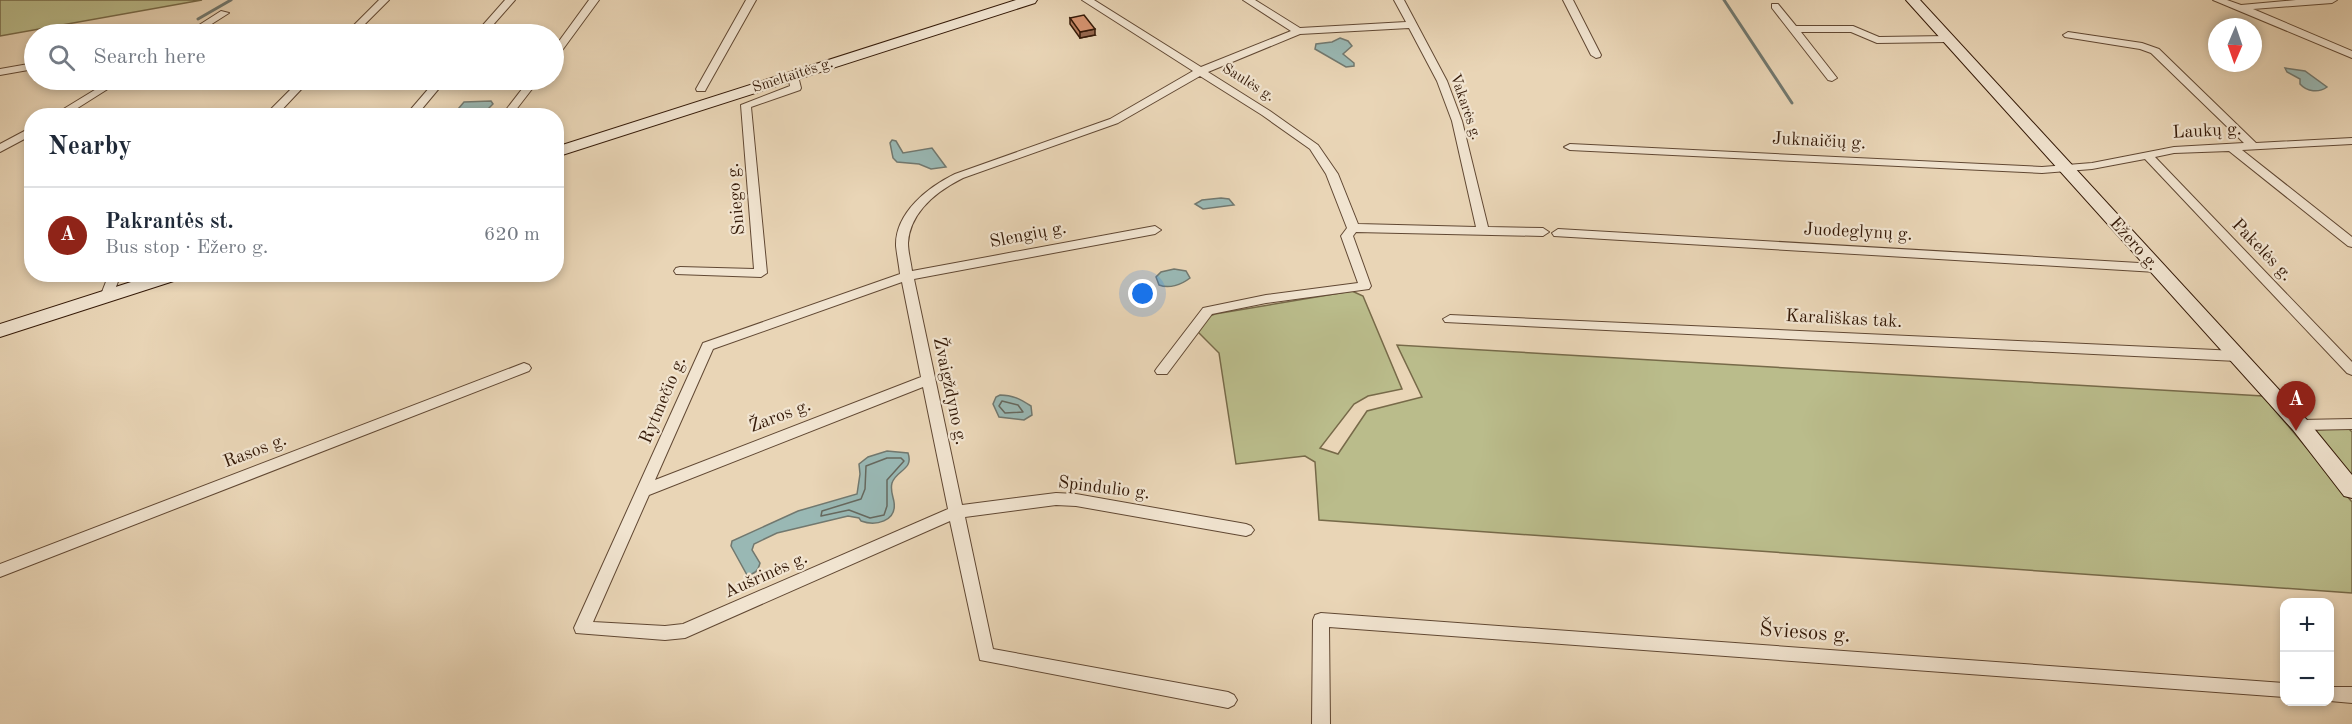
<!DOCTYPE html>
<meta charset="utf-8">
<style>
:root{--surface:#fff;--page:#f2f2f3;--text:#1f2937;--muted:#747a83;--line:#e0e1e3;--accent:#8f2418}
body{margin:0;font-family:"Old Standard TT",serif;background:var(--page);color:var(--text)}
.controls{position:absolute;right:18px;bottom:18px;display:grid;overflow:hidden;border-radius:12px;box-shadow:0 3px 9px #0003}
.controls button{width:54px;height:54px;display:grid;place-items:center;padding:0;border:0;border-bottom:2px solid var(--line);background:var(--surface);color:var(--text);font:30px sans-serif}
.compass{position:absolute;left:2208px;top:18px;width:54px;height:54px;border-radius:50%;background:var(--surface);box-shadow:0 3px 9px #0003;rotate:182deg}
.you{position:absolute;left:1143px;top:294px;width:21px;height:21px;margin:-15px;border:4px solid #fff;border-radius:50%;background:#1a73e8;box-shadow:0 0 0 9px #1a73e833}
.badge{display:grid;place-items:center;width:39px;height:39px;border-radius:50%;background:var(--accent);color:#fff;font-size:20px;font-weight:700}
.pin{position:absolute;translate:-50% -50px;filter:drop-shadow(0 2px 3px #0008)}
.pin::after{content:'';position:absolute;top:32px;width:21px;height:18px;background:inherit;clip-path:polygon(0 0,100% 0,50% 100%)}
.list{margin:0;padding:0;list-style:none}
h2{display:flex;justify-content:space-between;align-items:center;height:78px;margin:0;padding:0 24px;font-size:26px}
h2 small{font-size:20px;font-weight:400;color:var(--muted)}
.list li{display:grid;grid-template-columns:39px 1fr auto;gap:18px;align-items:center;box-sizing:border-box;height:96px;padding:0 24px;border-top:2px solid var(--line)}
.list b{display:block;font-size:22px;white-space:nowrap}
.list p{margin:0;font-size:20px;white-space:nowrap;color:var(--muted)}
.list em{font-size:20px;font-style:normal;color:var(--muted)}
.icon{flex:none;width:33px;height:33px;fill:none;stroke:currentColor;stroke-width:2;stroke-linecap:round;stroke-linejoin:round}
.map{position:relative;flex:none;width:2352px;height:724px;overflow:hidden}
.search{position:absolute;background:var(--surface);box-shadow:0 3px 9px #0003;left:24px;top:24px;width:540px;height:66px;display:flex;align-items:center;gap:15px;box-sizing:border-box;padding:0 21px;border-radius:33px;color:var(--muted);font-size:22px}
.panel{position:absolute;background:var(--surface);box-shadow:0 3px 9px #0003;left:24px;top:108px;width:540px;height:174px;border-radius:24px}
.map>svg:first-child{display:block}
</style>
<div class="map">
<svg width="2352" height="724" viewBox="0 0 2352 724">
<rect width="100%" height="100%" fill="#e9d5b6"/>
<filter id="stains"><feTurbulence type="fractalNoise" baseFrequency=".00333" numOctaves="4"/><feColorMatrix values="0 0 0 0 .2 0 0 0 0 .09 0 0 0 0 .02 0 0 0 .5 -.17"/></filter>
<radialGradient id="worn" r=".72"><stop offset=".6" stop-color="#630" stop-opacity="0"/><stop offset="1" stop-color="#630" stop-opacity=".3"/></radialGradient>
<path fill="#babc8b" stroke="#776a49" stroke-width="1.5" d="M0,0h202l-202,36z
M1352,291l11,5 39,93 -34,7 -14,8 -34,44 18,6 29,-43 55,-14 -25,-52 866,51 89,106v91l-1033,-73 -4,-58 -10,-6 -69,8 -17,-111 -22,-22 10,-14 8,-3z
M2348,428l4,4v45l-38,-47z"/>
<path fill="#99b8b4" stroke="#71786f" stroke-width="1.5" d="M1340,38l8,3 4,5 -9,8 11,9v3l-8,1 -31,-18 1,-5 16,-2z
M2285,68l20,3 22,16c-8,6 -20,5 -27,-3v-5l-13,-7z
M491,101l2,3 -6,6h-17l-7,5h-10l11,-13z
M892,140l4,1 7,12 29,-5 14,19 -15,2 -12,-5 -22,-2 -4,-4 -3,-15z
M1221,198l8,1 5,6 -31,4 -8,-5 7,-4z
M1174,269l12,2 4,7c-9,7 -21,11 -31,7l-3,-8 5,-5z
M1000,395c13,0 20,4 31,11l1,9 -8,5 -25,-3 -6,-13 3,-7z
M887,451l21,2c6,17 -12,17 -16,30 -2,7 1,13 2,19 3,20 -19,24 -33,19l-2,-3 -11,-2 -71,17 -23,11 -2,6 8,13c-2,8 -5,11 -13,12l-16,-29 1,-5 66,-30 59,-17 3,-20 -1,-10 9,-7z"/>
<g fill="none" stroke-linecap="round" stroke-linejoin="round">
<path stroke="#66685e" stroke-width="1.5" d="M1002,401l16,4 5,7 -18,1 -6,-7z
M887,458h14l3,3 -17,19v26l-3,9 -14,3 -21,-8 -28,6 1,-5 39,-12 4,-10 1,-23z"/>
<path stroke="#71786f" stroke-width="3" d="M1724,0l68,103
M198,19l33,-19"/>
<defs>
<path id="street" d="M379,0h10l-34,34h-10z
M505,0h10l-30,34h-10z
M589,0h10l-41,56 -4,1v-9z
M746,0h10l-50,89 -1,2h-8l-1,-2z
M1082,0h12l107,67 90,-36 -48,-31h12l45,28 106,-6 -12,-22h10l43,81 15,40 26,106 55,1 6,4 -6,4 -187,-4 -3,4 18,50 -2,3 -103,14 -54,11 -45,60h-10l-2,-3 2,-3 46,-60 63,-13 92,-12 -17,-47 6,-8 -21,-54 -16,-25 -48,-34 -62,-39 -82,47 -155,55c-26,13 -53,34 -55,65 0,9 3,19 4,28l243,-45 6,4 -6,4 -241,45 48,226 94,-12 20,1 170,30 5,2 3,4 -3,4 -5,2 -170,-30 -20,-1 -91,12 28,132 235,43 6,3 3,5 -3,5 -6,3 -248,-48 -30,-139 -265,117 -20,2 -89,-7 -2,-5 129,-285 197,-69c-1,-9 -3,-19 -4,-28 -1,-33 32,-59 59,-72l155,-55 83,-48zM1409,28l28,53 15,40 24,106 -118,-3 -20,-50 -20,-29 -48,-34 -62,-39 92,-38zM902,282l19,95 -266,103 58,-131zM923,387l25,122 -265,115 -18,2 -72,-4 56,-127z
M1563,0h10l28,55 -1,2 -4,1 -5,-3z
M2213,0h14l14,5 55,-5h41l-5,3 -79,6 99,42v7z
M1772,4h6l18,22h57l26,11 69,-1 5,3 -5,3 -71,1 -26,-11h-50l36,46 -5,3 -4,-1 -56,-72z
M221,11l8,2 -33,21h-11z
M2068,32l74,11 17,6 97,94 96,-5v6l-110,6 110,87v10l-4,-1 -119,-95 -55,2 -19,4 197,205v13l-5,-2 -202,-214 -53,10 -50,4 -472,-23 -6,-3 6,-3 472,23 50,-4 82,-16 70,-4 -93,-90 -11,-4 -75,-12 -2,-2z
M34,63v6l-34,6v-6z
M793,73l5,3 3,12 -1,2 -49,17 16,166 -6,4 -85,-3 -2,-3 2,-3 4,-1 74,2 -13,-164 49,-19 -2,-10z
M111,80h11l-57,36h-13z
M300,80h10l-34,36h-12z
M436,80h10l-30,36h-11z
M529,80h10l-24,31 1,5h-10l-1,-5z
M32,127v8l-32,17v-8z
M1558,229l598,35 6,4 -6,4 -602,-36 -2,-3z
M109,274h12l-9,23 -6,4 -6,-4z
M1450,315l787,36 7,5 -7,5 -792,-39 -2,-3z
M524,363l5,2 2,3 -2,3 -529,206v-13z
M2352,419v10l-52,1 -5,-1 -2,-4 2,-4 5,-1z
M1321,613l963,70v14l-955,-70 1,97h-18l1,-104 2,-5z
M2330,687h22v16l-22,-2z"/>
<path id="secondary" d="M1016,0h21l-2,3 -479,154v-10z
M1906,0h14l387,420 45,55v23l-8,-2 -51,-66z
M156,274h30l-3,4 -183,59v-13z"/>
</defs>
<use href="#street" stroke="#614833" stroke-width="2"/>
<use href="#secondary" stroke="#341907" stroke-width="2"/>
<use href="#street" fill="#f1e4d0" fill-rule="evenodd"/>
<use href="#secondary" fill="#f1e4d0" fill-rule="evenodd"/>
</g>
<path fill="#b97f61" stroke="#341907" stroke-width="1.5" d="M1070,18l25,17 -15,3 -10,-14z"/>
<path fill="#96684f" stroke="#341907" stroke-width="1.5" d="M1095,29v6l-15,3v-6z"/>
<path fill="#d79471" stroke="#341907" stroke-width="1.5" d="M1084,15l11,14 -15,3 -10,-14z"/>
<g text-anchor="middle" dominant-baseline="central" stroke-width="4.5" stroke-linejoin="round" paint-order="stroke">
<g font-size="15" fill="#341907" stroke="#f1e4d0">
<text transform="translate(793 76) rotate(-18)">Smeltaitės g.</text>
<text transform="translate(1248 83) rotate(32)">Saulės g.</text>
<text transform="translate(1465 107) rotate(71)">Vakarės g.</text>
</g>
<g font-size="18" fill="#341907" stroke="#f1e4d0">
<text transform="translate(2207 131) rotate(-3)">Laukų g.</text>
<text transform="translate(1819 141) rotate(3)">Juknaičių g.</text>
<text transform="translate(736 199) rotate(-95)">Sniego g.</text>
<text transform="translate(1858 232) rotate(3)">Juodeglynų g.</text>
<text transform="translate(1028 235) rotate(-11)">Slengių g.</text>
<text transform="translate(2134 244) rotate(48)">Ežero g.</text>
<text transform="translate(2262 250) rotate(46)">Pakelės g.</text>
<text transform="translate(1844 319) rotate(3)">Karališkas tak.</text>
<text transform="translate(950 391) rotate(78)">Žvaigždyno g.</text>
<text transform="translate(663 400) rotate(-67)">Rytmečio g.</text>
<text transform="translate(780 416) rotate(-21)">Žaros g.</text>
<text transform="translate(255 451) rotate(-21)">Rasos g.</text>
<text transform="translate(1104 488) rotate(7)">Spindulio g.</text>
<text transform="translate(766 575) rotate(-24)">Aušrinės g.</text>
</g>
<g font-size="21" fill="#341907" stroke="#f1e4d0">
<text transform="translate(1805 633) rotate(4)">Šviesos g.</text>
</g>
</g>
<rect width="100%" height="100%" filter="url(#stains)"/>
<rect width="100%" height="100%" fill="url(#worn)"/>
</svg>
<div class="controls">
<button>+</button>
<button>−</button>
</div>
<svg class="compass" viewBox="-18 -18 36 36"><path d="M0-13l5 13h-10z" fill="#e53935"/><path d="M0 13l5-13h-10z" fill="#747a83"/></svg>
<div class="you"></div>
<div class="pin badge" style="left:2296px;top:431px">A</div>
<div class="search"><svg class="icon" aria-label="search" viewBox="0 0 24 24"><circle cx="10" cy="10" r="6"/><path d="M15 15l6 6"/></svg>Search here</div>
<section class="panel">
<h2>Nearby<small></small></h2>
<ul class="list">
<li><span class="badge">A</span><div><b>Pakrantės st.</b><p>Bus stop · Ežero g.</p></div><em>620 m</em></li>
</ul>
</section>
</div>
